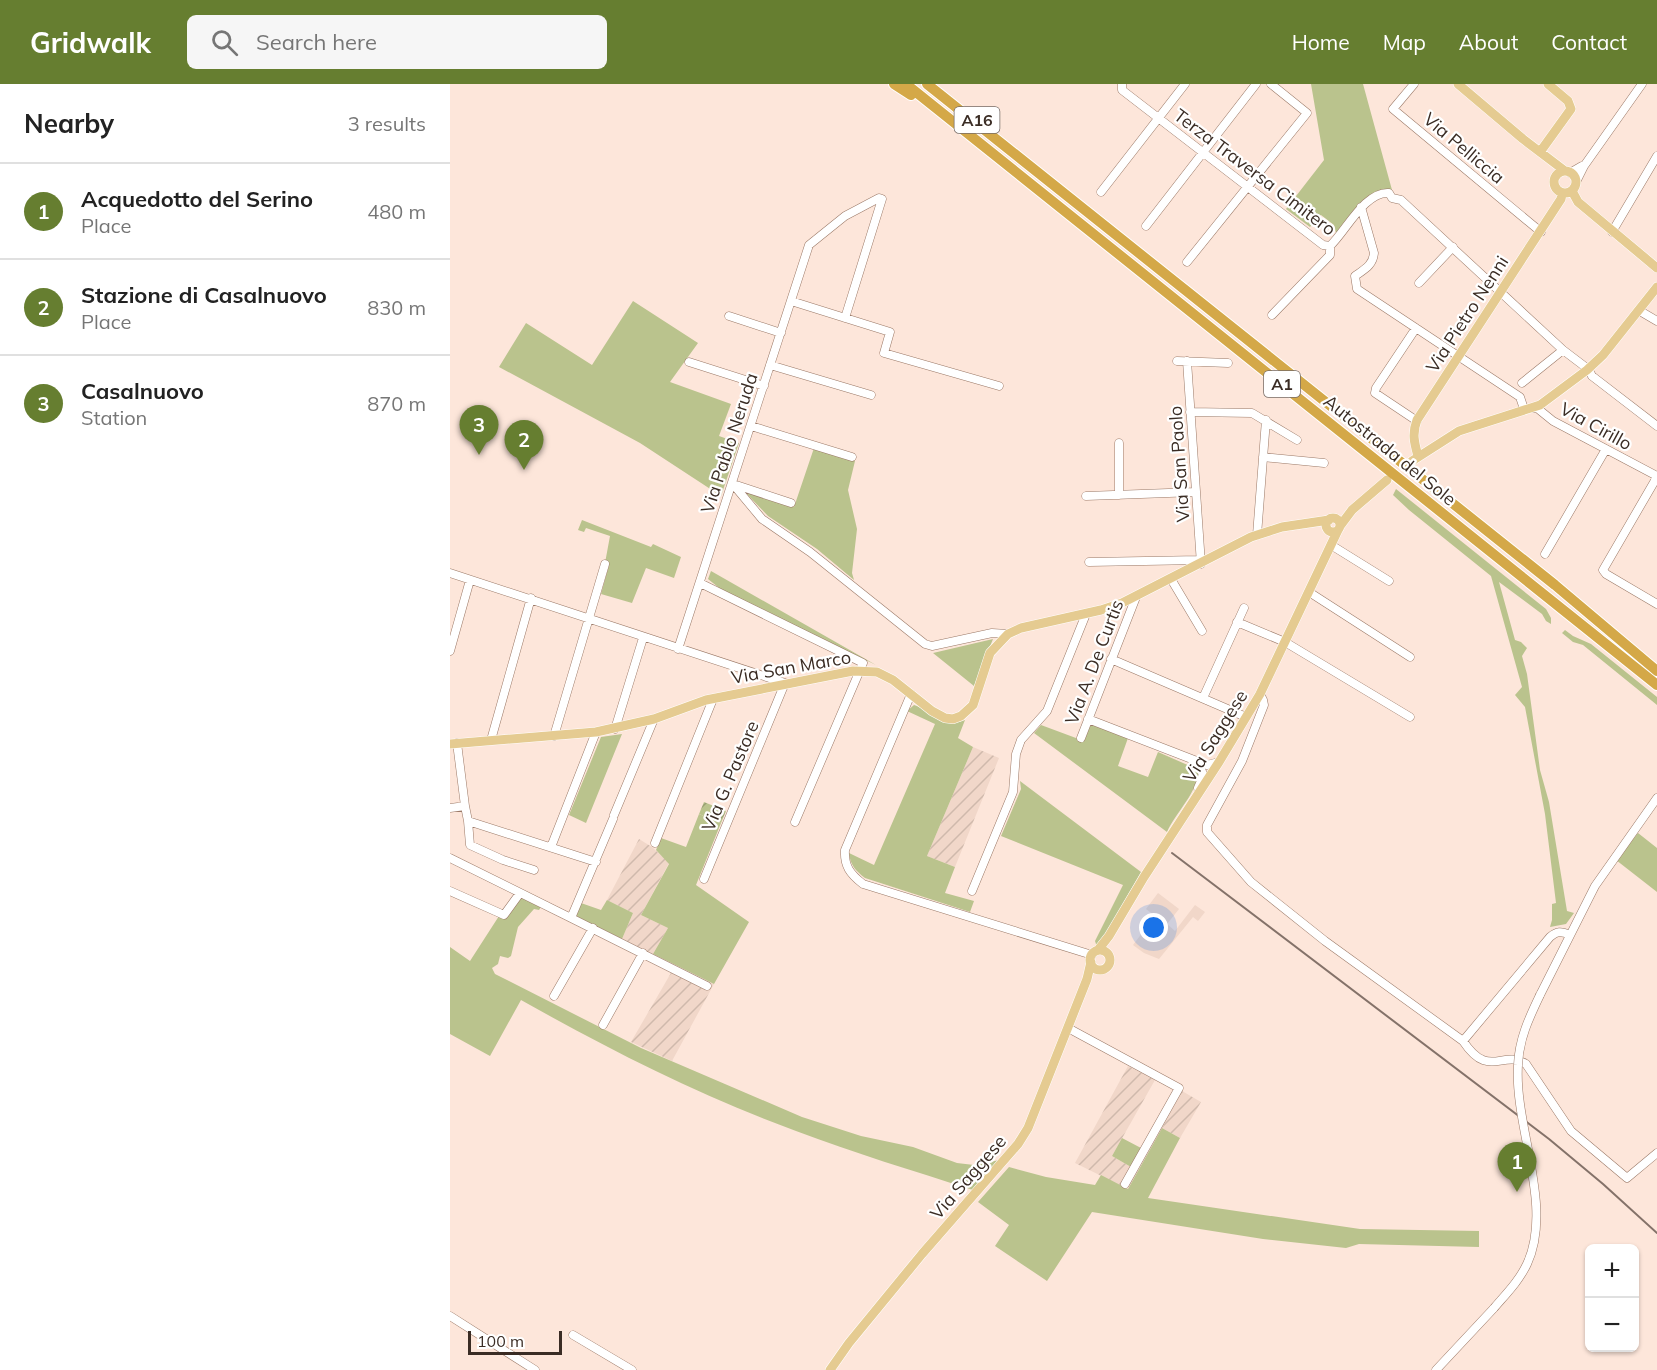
<!DOCTYPE html>
<meta charset="utf-8">
<style>
:root{--surface:#fff;--page:#f6f6f6;--text:#222;--muted:#767676;--line:#e0e0e0;--accent:#667e30}
body{margin:0;font-family:Mulish,sans-serif;background:var(--page);color:var(--text)}
.controls{position:absolute;right:18px;bottom:18px;display:grid;overflow:hidden;border-radius:9px;box-shadow:0 2px 4px #0004}
.controls button{width:54px;height:54px;display:grid;place-items:center;padding:0;border:0;border-bottom:2px solid var(--line);background:var(--surface);color:var(--text);font:30px sans-serif}
.scale{position:absolute;left:18px;bottom:15px;width:94px;box-sizing:border-box;padding-left:6px;border:3px solid #3a2c24;border-top:0;font-size:16px;line-height:21px;white-space:nowrap;color:#3a2c24;-webkit-text-stroke:4px #fff;paint-order:stroke}
.you{position:absolute;left:704px;top:844px;width:21px;height:21px;margin:-15px;border:4px solid #fff;border-radius:50%;background:#1a73e8;box-shadow:0 0 0 9px #1a73e833}
.badge{display:grid;place-items:center;width:39px;height:39px;border-radius:50%;background:var(--accent);color:#fff;font-size:20px;font-weight:700}
.pin{position:absolute;translate:-50% -50px;filter:drop-shadow(0 2px 3px #0008)}
.pin::after{content:'';position:absolute;top:32px;width:21px;height:18px;background:inherit;clip-path:polygon(0 0,100% 0,50% 100%)}
.list{margin:0;padding:0;list-style:none}
h2{display:flex;justify-content:space-between;align-items:center;height:78px;margin:0;padding:0 24px;font-size:26px}
h2 small{font-size:20px;font-weight:400;color:var(--muted)}
.list li{display:grid;grid-template-columns:39px 1fr auto;gap:18px;align-items:center;box-sizing:border-box;height:96px;padding:0 24px;border-top:2px solid var(--line)}
.list b{display:block;font-size:22px;white-space:nowrap}
.list p{margin:0;font-size:20px;white-space:nowrap;color:var(--muted)}
.list em{font-size:20px;font-style:normal;color:var(--muted)}
.icon{flex:none;width:33px;height:33px;fill:none;stroke:currentColor;stroke-width:2;stroke-linecap:round;stroke-linejoin:round}
.map{position:relative;flex:none;width:1207px;height:1286px;overflow:hidden}
header{display:flex;align-items:center;gap:36px;box-sizing:border-box;height:84px;padding:0 30px;background:var(--accent);color:#fff}
header strong{font-size:28px}
nav{display:flex;gap:33px;margin-inline-start:auto;font-size:21px}
.search{width:420px;height:54px;background:var(--page);display:flex;align-items:center;gap:15px;box-sizing:border-box;padding:0 21px;border-radius:9px;color:var(--muted);font-size:22px}
main{display:flex}
aside{flex:1;background:var(--surface)}
.map>svg:first-child{display:block}
</style>
<header>
<strong>Gridwalk</strong>
<div class="search"><svg class="icon" aria-label="search" viewBox="0 0 24 24"><circle cx="10" cy="10" r="6"/><path d="M15 15l6 6"/></svg>Search here</div>
<nav><a>Home</a><a>Map</a><a>About</a><a>Contact</a></nav>
</header>
<main>
<aside>
<h2>Nearby<small>3 results</small></h2>
<ul class="list">
<li><span class="badge">1</span><div><b>Acquedotto del Serino</b><p>Place</p></div><em>480 m</em></li>
<li><span class="badge">2</span><div><b>Stazione di Casalnuovo</b><p>Place</p></div><em>830 m</em></li>
<li><span class="badge">3</span><div><b>Casalnuovo</b><p>Station</p></div><em>870 m</em></li>
</ul>
</aside>
<div class="map">
<svg width="1207" height="1286" viewBox="0 0 1207 1286">
<defs>
<pattern id="industrial-furrows" width="10" height="10" patternUnits="userSpaceOnUse" patternTransform="scale(1.5)"><rect width="10" height="10" fill="#f1d7c9"/><path d="M-1 1l2-2M0 10L10 0M9 11l2-2" fill="none" stroke="#cfb9ac"/></pattern>
<pattern id="garden-furrows" width="10" height="10" patternUnits="userSpaceOnUse" patternTransform="scale(1.5)"><rect width="10" height="10" fill="#bac38d"/><path d="M-1 1l2-2M0 10L10 0M9 11l2-2" fill="none" stroke="#989f73"/></pattern>
</defs>
<rect width="100%" height="100%" fill="#fde6da"/>
<path fill="#f1d7c9" d="M708,809l21,16 -12,15 8,7 20,-26 10,7 -7,9 -5,-4 -34,42 -15,-6 -11,-8 22,-29 -9,-7z"/>
<path fill="url(#industrial-furrows)" d="M523,663l26,11 -44,109 -28,-11z
M189,755l13,8 17,16 -28,52 27,13 -15,26 -31,-15 11,-26 -26,-13z
M225,882l39,18 -42,77 -41,-19z
M678,982l27,14 -43,76 26,15 -10,18 -53,-26z
M732,1007l19,11 -21,36 -18,-10z"/>
<path fill="#bac38d" d="M861,0h52l29,106 -10,1 -36,31 -10,11 -2,-8 -13,-10 -11,12 -24,-18 38,-49z
M183,217l65,42 -28,39 61,22 -12,32 20,7 -18,53 -81,-53 -141,-76 27,-44 66,42z
M364,364l41,13 -7,29 9,39 -5,44 2,7 -37,-31 -49,-33 -23,-24 49,15z
M946,405l150,120 5,9v6l-5,-3 -4,-7 -43,-32 16,58 6,2 6,6 -5,8 5,18 13,96 9,32 18,109 7,2 -8,11 -16,3 2,-7v-16l4,-1 -11,-89 -20,-107 -10,-12 7,-8 -31,-111 -82,-66 -16,-15z
M132,436l69,27 2,-3 28,13 -7,21 -28,-10 -14,35 -31,-9 8,-29 -4,-2 5,-27 -24,-8 -2,4 -6,-2z
M261,487l165,94 -153,-74 -15,-12z
M1115,546l8,6 18,8 66,53v8l-74,-60 -10,-3 -11,-9z
M543,555l-19,47 -41,-33z
M464,621c20,7 25,25 51,15l-7,18 15,9 -46,109 28,11 -10,26 29,8 -4,11 -105,-34c-9,-7 -15,-13 -16,-25l25,12 61,-141 -28,-13z
M641,640l37,14 -10,28 30,11 10,-25 41,18c-1,22 -23,42 -32,62l-133,-99 7,-8 43,16z
M172,650l-36,89 -17,-8 32,-78z
M570,697l121,91 -40,70 -4,5 -2,-6 28,-56 -122,-49 20,-47z
M249,730l22,9 -25,62 53,37 -35,62 -61,-30 15,-26 -27,-13 28,-51 -13,-14 5,-12 25,9z
M1188,749l19,15v44l-41,-32z
M71,813l20,10 -2,3 -5,-1 -16,18 -7,29 -3,2 -8,-2 -2,8 -6,4 3,6 146,74 161,69 59,19 52,11 44,16 17,2 26,-5 -27,30c-59,-19 -119,-37 -177,-59 -96,-35 -186,-81 -275,-131l-31,56 -40,-22v-87l20,14 29,-45 7,3z
M157,816l26,13 -11,26 -47,-23 6,-13 20,7z
M712,1044l18,10 -32,60 212,31 119,2v16l-120,-3 -13,4 -83,-9 -171,-27 -45,69 -52,-35 14,-21 -31,-23 31,-35 37,10 49,8 6,-10 27,14z
M672,1054l19,10 -10,19 -19,-11z"/>
<path fill="url(#garden-furrows)" d="M254,718l22,9 -5,12 -22,-9z"/>
<g fill="none" stroke-linecap="round" stroke-linejoin="round">
<defs>
<path id="minor" d="M672,0v6l201,155 7,1
M964,0l-21,25 148,123
M1120,89l12,-7
M1126,98l8,-16 58,-82
M651,108l84,-108
M911,123l13,46c-1,12 -9,16 -19,23l2,13 163,108 4,12 13,-1 16,13 104,55
M696,142l110,-142
M1162,148l45,-76
M880,162c16,-15 35,-55 59,-53l3,5 9,2 162,150 25,19 4,7 65,50
M737,178l120,-149 -36,-29
M969,199l34,-36
M341,217l99,31 -6,21 115,33
M1190,227l17,10
M822,231l58,-60v-9
M279,232l52,17
M966,244l-40,60 -1,5 42,28
M727,277l51,2
M737,277l14,203
M239,278l75,24
M320,281l101,30
M1072,299l41,-33
M740,328l62,1 45,27
M301,342l101,31
M669,359v52
M813,373l61,6
M1207,393l-54,93 3,4 51,30
M282,399l30,36 48,33 115,92 7,2 60,-13 16,1
M283,400l58,19
M636,412l110,-4
M807,451l9,-115
M881,461l58,36
M1095,470l61,-105
M639,478l111,-2
M0,489l335,110 -81,196
M721,495l31,52
M250,499l163,80 -68,159
M859,508l101,65
M787,538l48,20 125,75
M228,565l131,-404 36,-29 34,-18 3,1 -37,119
M0,567l20,-71
M661,575l135,58
M461,610l-66,156c-1,16 5,24 18,34l229,71
M810,610l3,6 1,5 -22,56 -35,64v7l44,50 74,59 138,100c26,39 39,8 63,23l45,67 56,47 30,-25
M753,614l41,-90
M638,635l119,46 12,-3
M165,645l28,-91
M104,652l51,-172
M631,654l55,-141
M41,656l40,-142
M7,659l8,63
M744,679c12,7 9,14 4,25
M0,724l15,-2 3,15 128,41
M164,731l40,-96
M163,735l-42,99 136,68
M18,737l2,24 33,15 31,10
M205,759l58,-144
M101,763l45,-115
M0,774l121,60
M0,807l54,24 16,-22
M522,807l41,-99 3,-38 5,-14 26,-29 39,-97
M1090,911l55,-109 62,-88
M104,912l39,-68
M153,941l40,-72
M618,944l111,60 -54,96
M1013,957l87,-104c7,-6 11,-6 20,-2
M0,1232l85,54
M123,1251l59,35
M986,1286l58,-62"/>
<path id="major" d="M1008,0l65,55 42,32
M1090,68l31,-43 -3,-8 -20,-17
M1104 98a11 11 0 1 1 22 0a11 11 0 1 1-22 0Z
M1122,107l6,11 79,66
M968,372c-4,-14 -6,-23 -1,-36l144,-221 1,-5
M962,377l47,-30 81,-26 47,-35 16,-15 54,-68
M876 441a7 7 0 1 1 14 0a7 7 0 1 1-14 0Z
M890,442l12,-16 35,-30
M0,660l146,-12 58,-13 52,-19 147,-29 24,1 16,8 39,31 13,7 8,1 8,-3 12,-11 17,-52 18,-19 13,-6 80,-18 21,-7 129,-66 31,-10 47,-7
M648,866l11,-14 35,-59 75,-115 41,-68 78,-164
M640 876a10 10 0 1 1 20 0a10 10 0 1 1-20 0Z
M380,1286l19,-27 73,-89 96,-110 10,-16 59,-149 4,-17"/>
<path id="highway" d="M444,0l17,11
M456,0l751,601
M477,0l628,501 102,86"/>
</defs>
<use href="#minor" stroke="#9b7967" stroke-width="9"/>
<use href="#major" stroke="#fff" stroke-width="10"/>
<use href="#highway" stroke="#fff" stroke-width="12"/>
<use href="#minor" stroke="#fff" stroke-width="8"/>
<use href="#major" stroke="#e5cb91" stroke-width="9"/>
<use href="#highway" stroke="#d4a848" stroke-width="10"/>
<path stroke="#847269" stroke-width="2" d="M722,769l377,286 54,45 54,49"/>
<defs>
<path id="minor-bridge" d="M1044,1224c12,-14 25,-27 33,-44 27,-58 -13,-137 -9,-199 1,-26 11,-47 22,-70"/>
</defs>
<use href="#minor-bridge" stroke="#9b7967" stroke-width="9" stroke-linecap="butt"/>
<use href="#minor-bridge" stroke="#fff" stroke-width="8"/>
</g>
<g text-anchor="middle" dominant-baseline="central" stroke-width="4.5" stroke-linejoin="round" paint-order="stroke">
<g fill="#fff" stroke="#756b66" stroke-width="1.5">
<rect x="504.5" y="23" width="45" height="26" rx="4.5"/>
<rect x="814" y="287" width="36" height="26" rx="4.5"/>
</g>
<g font-size="16" font-weight="bold" fill="#3a2c24">
<text x="527" y="36">A16</text>
<text x="832" y="300">A1</text>
</g>
<g font-size="18" fill="#3a2c24" stroke="#fff">
<text transform="translate(1014 64) rotate(40)">Via Pelliccia</text>
<text transform="translate(805 88) rotate(37)">Terza Traversa Cimitero</text>
<text transform="translate(1017 230) rotate(-57)">Via Pietro Nenni</text>
<text transform="translate(1146 342) rotate(29)">Via Cirillo</text>
<text transform="translate(279 359) rotate(-72)">Via Pablo Neruda</text>
<text transform="translate(940 366) rotate(39)">Autostrada del Sole</text>
<text transform="translate(729 380) rotate(-94)">Via San Paolo</text>
<text transform="translate(644 578) rotate(-69)">Via A. De Curtis</text>
<text transform="translate(341 583) rotate(-10)">Via San Marco</text>
<text transform="translate(765 652) rotate(-58)">Via Saggese</text>
<text transform="translate(280 692) rotate(-67)">Via G. Pastore</text>
<text transform="translate(518 1093) rotate(-49)">Via Saggese</text>
</g>
</g>
</svg>
<div class="controls">
<button>+</button>
<button>−</button>
</div>
<div class="scale">100 m</div>
<div class="you"></div>
<div class="pin badge" style="left:1067px;top:1108px">1</div>
<div class="pin badge" style="left:74px;top:386px">2</div>
<div class="pin badge" style="left:29px;top:371px">3</div>
</div>
</main>
